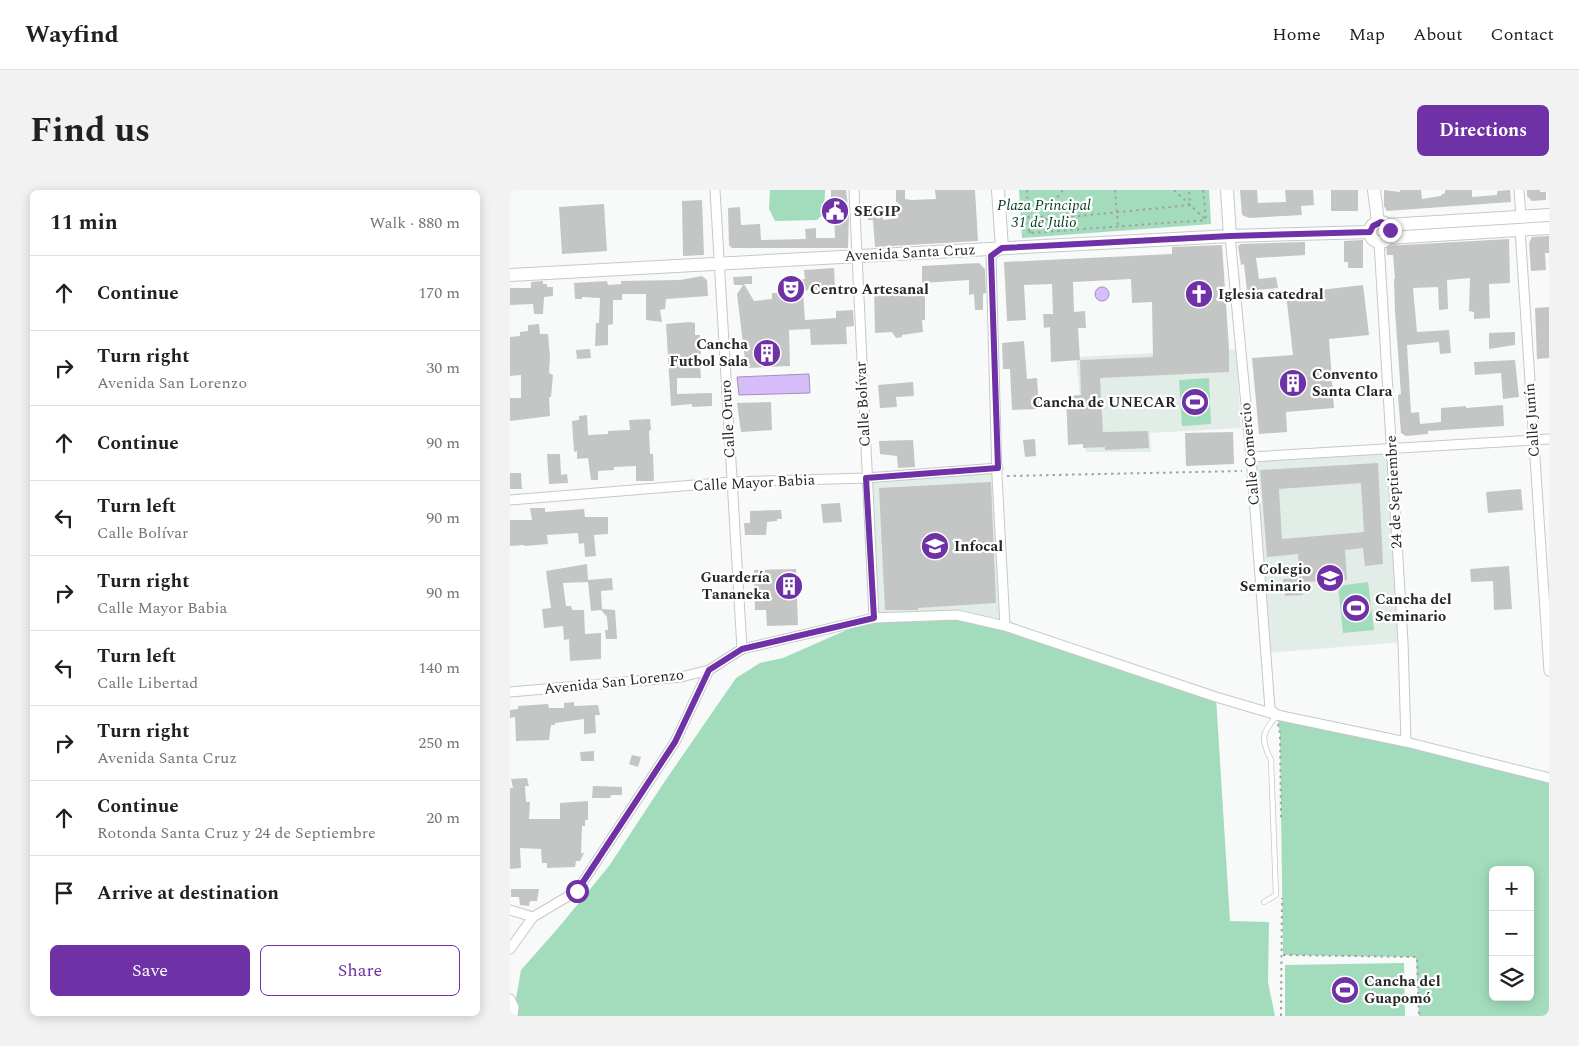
<!DOCTYPE html>
<meta charset="utf-8">
<style>
:root{--surface:#fff;--page:#f2f2f2;--text:#202124;--muted:#757577;--line:#e0e0e0;--accent:#6f31a6}
body{margin:0;font-family:Spectral,serif;background:var(--page);color:var(--text)}
.controls{position:absolute;right:15px;bottom:15px;display:grid;overflow:hidden;border-radius:8px;box-shadow:0 2px 12px #0003}
.controls button{width:45px;height:45px;display:grid;place-items:center;padding:0;border:0;border-bottom:1px solid var(--line);background:var(--surface);color:var(--text);font:25px sans-serif}
.stop{position:absolute;width:15px;height:15px;margin:-11px;border:4px solid #6f31a6;border-radius:50%;background:#fff}
.stop.end{background:#6f31a6;border-color:#fff;box-shadow:0 1px 5px #0008}
.list{margin:0;padding:0;list-style:none}
h2{display:flex;justify-content:space-between;align-items:center;height:65px;margin:0;padding:0 20px;font-size:21px}
h2 small{font-size:16px;font-weight:400;color:var(--muted)}
.list li{display:grid;grid-template-columns:32px 1fr auto;gap:15px;align-items:center;box-sizing:border-box;height:75px;padding:0 20px;border-top:1px solid var(--line)}
.list b{display:block;font-size:19px;white-space:nowrap}
.list p{margin:0;font-size:16px;white-space:nowrap;color:var(--muted)}
.list em{font-size:16px;font-style:normal;color:var(--muted)}
.actions{display:flex;gap:10px;padding:15px 20px}
.actions a{flex:1;padding:11px 0;border:1px solid var(--accent);border-radius:8px;text-align:center;font-size:18px;color:var(--accent)}
.actions .main{background:var(--accent);color:#fff}
.icon{flex:none;width:28px;height:28px;fill:none;stroke:currentColor;stroke-width:2;stroke-linecap:round;stroke-linejoin:round}
.map{position:relative;flex:none;width:1039px;height:826px;overflow:hidden;border-radius:8px}
header{display:flex;align-items:center;gap:30px;box-sizing:border-box;height:70px;padding:0 25px;background:var(--surface);border-bottom:1px solid var(--line)}
header strong{font-size:24px}
nav{display:flex;gap:28px;margin-inline-start:auto;font-size:18px}
.intro{display:flex;align-items:center;justify-content:space-between;box-sizing:border-box;height:120px;padding:0 30px}
h1{margin:0;font-size:35px}
.button{padding:12px 22px;border-radius:8px;background:var(--accent);color:#fff;font-size:18px;font-weight:700}
main{display:flex;gap:30px;padding:0 30px}
aside{flex:1;background:var(--surface);border-radius:8px;box-shadow:0 2px 12px #0003}
.map>svg:first-child{display:block}
</style>
<header>
<strong>Wayfind</strong>
<nav><a>Home</a><a>Map</a><a>About</a><a>Contact</a></nav>
</header>
<div class="intro"><h1>Find us</h1><a class="button">Directions</a></div>
<main>
<aside>
<h2>11 min<small>Walk · 880 m</small></h2>
<ul class="list">
<li><svg class="icon" aria-label="ahead" viewBox="0 0 24 24"><path d="M12 20V5M6 11l6-6 6 6"/></svg><div><b>Continue</b></div><em>170 m</em></li>
<li><svg class="icon" aria-label="right" viewBox="0 0 24 24"><path d="M7 20v-9h11M14 6l5 5-5 5"/></svg><div><b>Turn right</b><p>Avenida San Lorenzo</p></div><em>30 m</em></li>
<li><svg class="icon" aria-label="ahead" viewBox="0 0 24 24"><path d="M12 20V5M6 11l6-6 6 6"/></svg><div><b>Continue</b></div><em>90 m</em></li>
<li><svg class="icon" aria-label="left" viewBox="0 0 24 24"><path d="M17 20v-9H6M10 6l-5 5 5 5"/></svg><div><b>Turn left</b><p>Calle Bolívar</p></div><em>90 m</em></li>
<li><svg class="icon" aria-label="right" viewBox="0 0 24 24"><path d="M7 20v-9h11M14 6l5 5-5 5"/></svg><div><b>Turn right</b><p>Calle Mayor Babia</p></div><em>90 m</em></li>
<li><svg class="icon" aria-label="left" viewBox="0 0 24 24"><path d="M17 20v-9H6M10 6l-5 5 5 5"/></svg><div><b>Turn left</b><p>Calle Libertad</p></div><em>140 m</em></li>
<li><svg class="icon" aria-label="right" viewBox="0 0 24 24"><path d="M7 20v-9h11M14 6l5 5-5 5"/></svg><div><b>Turn right</b><p>Avenida Santa Cruz</p></div><em>250 m</em></li>
<li><svg class="icon" aria-label="ahead" viewBox="0 0 24 24"><path d="M12 20V5M6 11l6-6 6 6"/></svg><div><b>Continue</b><p>Rotonda Santa Cruz y 24 de Septiembre</p></div><em>20 m</em></li>
<li><svg class="icon" aria-label="arrive" viewBox="0 0 24 24"><path d="M6 21V4h12l-3 4 3 4H6"/></svg><div><b>Arrive at destination</b></div></li>
</ul>
<div class="actions"><a class="main">Save</a><a>Share</a></div>
</aside>
<div class="map">
<svg width="1039" height="826" viewBox="0 0 1039 826">
<rect width="100%" height="100%" fill="#f7faf8"/>
<path fill="#e3ede7" d="M726,159l5,79 -91,5 1,19h-65l-10,-95z
M881,259l12,193 -136,11 -16,-195z
M488,278l7,158 -131,-8 -8,-140z"/>
<path fill="#a2dcbc" fill-rule="evenodd" d="M260,0h55l-1,23 -7,7 -42,1 -6,-12z
M509,0h190l2,34 -189,14z
M699,188l2,46 -29,2 -3,-46z
M858,392l6,48 -31,3 -5,-47z
M447,425l259,82 14,224 39,1 -1,60 7,34h-762l8,-46 38,-43 50,-61 56,-85 71,-103 24,-15 23,-5 91,-40z
M767,525l272,63v238h-130l-3,-59 -133,-2 -3,-222zM983,680h37v127h-37z
M894,773l1,53h-120v-51z"/>
<path fill="#d7bdf9" stroke="#a290ba" d="M585 104a7 7 0 1 1 14 0a7 7 0 1 1-14 0Z
M299,184l1,19 -71,2 -2,-18z"/>
<path fill="#c3c6c4" fill-rule="evenodd" d="M321,0h15l3,25 -1,33h-116l-3,-3 -1,-37 12,-1 1,18 19,-1 1,16 45,-1 -1,-10 11,-1v10h19l-1,-26h-3z
M386,0h9v9l7,1 24,-1 -1,-9h40l3,51 -103,6 -2,-27h-5v-15l14,-1 1,16 15,-2v-16h-2z
M730,0h17l1,13 28,-1 -1,-12h28l1,15 -13,1 1,9 -53,3 -7,-3z
M821,0h27v21h-27z
M874,0l16,2v-2h21l1,9 19,-3v-1l4,-2v-3h27v7l25,-2v-4l13,-1 1,12 -124,9 -3,-5z
M1017,0h13v2h6v8l-14,1 -5,-5z
M192,10l2,55 -21,1 -1,-55z
M94,14l3,47 -45,3 -3,-47z
M1039,46v17h-4l1,17 -15,1 -2,-28 3,-6z
M999,49l1,44 -21,1 1,34 -16,1v-7l-5,-1 1,-33 -23,2 1,29 -9,1 -1,-23 -25,1 4,44 32,-2 2,23 -11,1 -1,-12 -32,3 4,68 8,-1 1,12 21,-2v-14l25,-2v2l37,-3 1,21 -76,5v3l-22,2 -5,-3 -3,-38 3,-1 -6,-83 -1,-32h1l-2,-24h-6l-1,-9z
M853,50v28h-15v-6h-4v-21z
M795,52v13l-49,3 3,21 17,-2 2,11 -31,3 -3,-27 -3,1 -3,-19 3,-2z
M712,55l7,103v24l-129,6 3,54 45,-1 1,17 -44,2v-3l-22,1v-4l-15,1 -2,-49 15,-1 -1,-35 -29,2 -1,-35 -6,1 -1,-14h10l-1,-30 -28,1 2,35 -19,1 -3,-59 168,-8v-7zM621,89l1,24 20,-1 1,55 -73,3 -2,-32h8l-1,-17 -11,1 -1,-30z
M469,73l6,6 1,24 -3,1v16h-8l-1,-16 -5,1v-15l-47,3v-17z
M324,78l1,20 -36,3 -1,-11 7,-1 -1,-9z
M192,86l5,4 1,16 -42,3 -1,10 -5,1 2,12 -16,-2v-26h-24v6h-9v24l-5,1v20l-13,1 1,-23h3l1,-25 -18,-1v2h-7l-1,-16 33,-2 1,4 13,-1v-3l59,-1z
M242,86v8h-8l10,17 18,-2v-6l31,-1 2,28 31,-2v-7l17,-1 1,16 -8,1 1,17 -36,1 -1,-16 -21,1 1,36 -44,2 -9,-74 6,-9h-9l-1,-8z
M33,91v3h4v3h6v9l-9,1 -1,17h-9l-1,-10 -23,1v-17h21v-6z
M415,95v35h-3l1,12 -21,3v2l-6,1 -4,-6 -17,1 -1,-44z
M853,95l6,50 -40,4 5,69 -48,4 1,20 -28,2 -7,-76 41,-3 -7,-61z
M1039,117v51l-12,1 -2,-51z
M180,132l5,1v12h5l1,19h-2l2,24h-24v16l35,-1v13l-20,1v-3l-21,2 -5,-82z
M29,134l1,10h8l2,23 -1,16 4,2 -2,22h-2l1,19 -40,5v-23h11v-23l-11,1v-39l10,-1v-4l8,-1v-6z
M1005,142v13l-26,4v-16z
M514,151l3,38 10,-1 2,31 -27,1 -2,-41h-7l-1,-26z
M80,159l1,9 -14,1 -1,-9z
M1005,170l4,37 -16,2 -2,-26 -26,2 -1,-13z
M403,192l1,14 -18,1 1,10 -17,1 -2,-23z
M261,212l1,28 -31,2 -4,-29z
M77,225l1,20 20,-1v-3l22,-1 -1,-10 21,-1 1,11 -2,1 1,23h3l1,27h-18v-15l-22,1v3l-16,1v9h-7l-3,-22 -11,1v-8l-3,1 -2,-31 7,-1v-4z
M723,242l1,32 -48,2 -1,-33z
M525,249l1,17 -11,1 -2,-17z
M403,250l2,27 -17,1 -1,-12 -17,-2 -1,-13z
M37,264h13l1,21 6,-1 1,9 -19,1z
M868,273l5,101 -18,2 -2,-18 -18,2 2,30 -45,2 1,13 -18,1 -2,-17 16,-1 -1,-24 -31,3 -7,-87zM851,293l3,49 -82,7 -3,-50z
M0,283h11l1,16h-12z
M481,292l5,121 -78,5v2h-33l-6,-122z
M1011,299l2,21 -35,3 -2,-21z
M330,313l2,19 -19,1 -2,-19z
M20,318h15v4l39,-3 1,8h23v17l-14,1 2,21 -11,1 -1,-14 -5,1 -1,-11 -31,2 1,9 -23,2 -1,-1 -14,1v-26h22z
M271,320l1,9h-5v2l-10,1 -1,13h-21l-1,-12h6v-12z
M77,374l1,16 24,-2 1,12 -12,1 1,18 13,1 2,29h-11l-1,-9h3l-1,-13 -6,-7 -10,1 -3,-29 -25,1 3,23h5l1,4h12l1,24 16,-1v26l-31,2 -1,-22 -5,1 -1,-14 -19,2 -2,-19 9,-1 -5,-37z
M999,376l3,43 -18,1 -1,-29 -22,1 -1,-13z
M286,379l2,56 -31,1 -1,-16h-11l-1,-40z
M64,512v4l24,-1 2,10h-5l1,18 -12,1v-15l-29,4v2h-4l-2,15 -33,1 -1,-24 -5,1v-8l8,-1v-3l30,-2 1,4h15v-5z
M84,561v10h-13l-1,-9z
M122,565l9,2 -3,10 -9,-3z
M17,588l2,8h-4l1,16h4l-1,17h31v-16l28,-2v19h-3v6h-3l-1,27h3l-4,8h-4l-1,6 -28,1v-5h-5l-1,-14 -21,-1 1,20 -11,1v-81h3l-2,-9z
M83,596l29,1v8h-11l-1,3h-18z
M1,699h28l-2,12h-7l-1,5 -9,-1 -1,-8h-8z"/>
<g fill="none" stroke-linecap="round" stroke-linejoin="round">
<defs>
<path id="lane" d="M754,712l12,-7 -5,-135c-11,-22 -9,-27 6,-45"/>
<path id="street" d="M205,0l27,459
M344,0l20,428
M1009,0l2,27
M1010,39l29,442
M720,46l21,221 19,252 7,6
M869,52l24,400 3,100
M491,58l-10,8 6,220 8,150
M741,267l298,-18
M0,310l221,-18 135,-4 132,-10
M0,502l171,-15 28,-7 33,-21 132,-31 83,-3 48,11 211,71 61,18 129,27 143,36
M0,720l23,7
M0,759l23,-32 44,-26 98,-149 34,-72
M0,809l4,8 -1,9"/>
<path id="secondary" d="M488,0l4,58
M717,0l3,46
M864,0l4,32
M860 42a10 10 0 1 1 20 0a10 10 0 1 1-20 0Z
M877,35l162,-10
M878,48l161,-10
M0,85l720,-39 140,-4"/>
</defs>
<use href="#lane" stroke="#c5c9c7" stroke-width="6"/>
<use href="#street" stroke="#c5c9c7" stroke-width="11"/>
<use href="#secondary" stroke="#c5c9c7" stroke-width="14"/>
<path stroke="#a0a3a1" stroke-width="2" stroke-dasharray="2.5 4" stroke-linecap="butt" d="M517,0l2,43 177,-13
M605,0l3,35
M664,0l31,29
M693,0l3,30
M529,30l151,-15 -1,-15
M519,43l34,-43
M497,286l235,-5
M768,534l2,9 1,88
M773,765l134,2 2,59
M771,826l1,-118"/>
<use href="#lane" stroke="#fff" stroke-width="4.5"/>
<use href="#street" stroke="#fff" stroke-width="9"/>
<use href="#secondary" stroke="#fff" stroke-width="12"/>
</g>
<g fill="none" stroke-linecap="round" stroke-linejoin="round">
<path stroke="#6f31a6" stroke-width="6" d="M67,701l98,-149 34,-72 33,-21 132,-31 -8,-140 132,-10 -7,-212 11,-8 228,-12 140,-4 3,-6 8,-4 6,3 3,5"/>
</g>
<defs>
<symbol id="civic-disc" viewBox="-11 -11 22 22"><circle r="9.5" fill="#6f31a6" stroke="#fff"/><path d="M-.6-6.5H3V-4.5H.6V-3L4-1V1h2V6H-6V1h2V-1L-.6-3ZM-1.2 2.5V6h2.4V2.5Z" fill="#fff"/></symbol>
<symbol id="theatre-disc" viewBox="-11 -11 22 22"><circle r="9.5" fill="#6f31a6" stroke="#fff"/><path d="M-5-5.5Q0-4 5-5.5V0Q5 5 0 6Q-5 5-5 0ZM-3.3-2.5H-1v1.5H-3.3ZM1-2.5H3.3v1.5H1ZM-2.8 1Q0 5.5 2.8 1Z" fill="#fff"/></symbol>
<symbol id="church-disc" viewBox="-11 -11 22 22"><circle r="9.5" fill="#6f31a6" stroke="#fff"/><path d="M-1.2-6h2.4v3.5h3.3v2.4h-3.3V6h-2.4V-.1h-3.3v-2.4h3.3Z" fill="#fff"/></symbol>
<symbol id="building-disc" viewBox="-11 -11 22 22"><circle r="9.5" fill="#6f31a6" stroke="#fff"/><path d="M-4-6H4V6H1V3H-1V6H-4ZM-2.5-4.3h1.7v1.8h-1.7ZM.8-4.3h1.7v1.8H.8ZM-2.5-1h1.7V.8h-1.7ZM.8-1h1.7V.8H.8Z" fill="#fff"/></symbol>
<symbol id="stadium-disc" viewBox="-11 -11 22 22"><circle r="9.5" fill="#6f31a6" stroke="#fff"/><path d="M0-5a6.5 5 0 1 0 0 10a6.5 5 0 1 0 0-10ZM-3.5-1.8h7v3.6h-7Z" fill="#fff"/></symbol>
<symbol id="university-disc" viewBox="-11 -11 22 22"><circle r="9.5" fill="#6f31a6" stroke="#fff"/><path d="M0-5L7-2L0 1L-7-2ZM-4 1L0 2.5L4 1V4Q0 6-4 4Z" fill="#fff"/></symbol>
<symbol id="school-disc" viewBox="-11 -11 22 22"><circle r="9.5" fill="#6f31a6" stroke="#fff"/><path d="M0-5L7-2L0 1L-7-2ZM-4 1L0 2.5L4 1V4Q0 6-4 4Z" fill="#fff"/></symbol>
</defs>
<g fill-rule="evenodd">
<use href="#civic-disc" x="309" y="5" width="32" height="32"/>
<use href="#theatre-disc" x="265" y="83" width="32" height="32"/>
<use href="#church-disc" x="673" y="88" width="32" height="32"/>
<use href="#building-disc" x="241" y="147" width="32" height="32"/>
<use href="#building-disc" x="767" y="177" width="32" height="32"/>
<use href="#stadium-disc" x="669" y="196" width="32" height="32"/>
<use href="#university-disc" x="409" y="340" width="32" height="32"/>
<use href="#school-disc" x="804" y="372" width="32" height="32"/>
<use href="#building-disc" x="263" y="380" width="32" height="32"/>
<use href="#stadium-disc" x="830" y="402" width="32" height="32"/>
<use href="#stadium-disc" x="819" y="784" width="32" height="32"/>
</g>
<g text-anchor="middle" dominant-baseline="central" stroke-width="4.5" stroke-linejoin="round" paint-order="stroke">
<g font-size="15" font-style="italic" fill="#003a22" stroke="#fff">
<text x="534" y="15">Plaza Principal<tspan x="534" dy="17">31 de Julio</tspan></text>
</g>
<g font-size="15" font-weight="bold" fill="#262827" stroke="#fff" text-anchor="start">
<text x="344" y="21">SEGIP</text>
<text x="300" y="99">Centro Artesanal</text>
<text x="708" y="104">Iglesia catedral</text>
<text x="238" y="154" text-anchor="end">Cancha<tspan x="238" dy="17">Futbol Sala</tspan></text>
<text x="802" y="184">Convento<tspan x="802" dy="17">Santa Clara</tspan></text>
<text x="666" y="212" text-anchor="end">Cancha de UNECAR</text>
<text x="444" y="356">Infocal</text>
<text x="801" y="379" text-anchor="end">Colegio<tspan x="801" dy="17">Seminario</tspan></text>
<text x="260" y="387" text-anchor="end">Guardería<tspan x="260" dy="17">Tananeka</tspan></text>
<text x="865" y="409">Cancha del<tspan x="865" dy="17">Seminario</tspan></text>
<text x="854" y="791">Cancha del<tspan x="854" dy="17">Guapomó</tspan></text>
</g>
<g font-size="15" fill="#262827" stroke="#fff">
<text transform="translate(400 63) rotate(-3)">Avenida Santa Cruz</text>
<text transform="translate(353 214) rotate(-93)">Calle Bolívar</text>
<text transform="translate(218 229) rotate(-93)">Calle Oruro</text>
<text transform="translate(1022 230) rotate(-94)">Calle Junín</text>
<text transform="translate(740 264) rotate(-95)">Calle Comercio</text>
<text transform="translate(244 293) rotate(-3)">Calle Mayor Babia</text>
<text transform="translate(884 302) rotate(-93)">24 de Septiembre</text>
<text transform="translate(104 492) rotate(-6)">Avenida San Lorenzo</text>
</g>
</g>
</svg>
<div class="controls">
<button>+</button>
<button>−</button>
<button><svg class="icon" aria-label="layers" viewBox="0 0 24 24"><path d="M12 4l9 5-9 5-9-5zM3 14l9 5 9-5"/></svg></button>
</div>
<div class="stop" style="left:67px;top:701px"></div>
<div class="stop end" style="left:880px;top:40px"></div>
</div>
</main>
